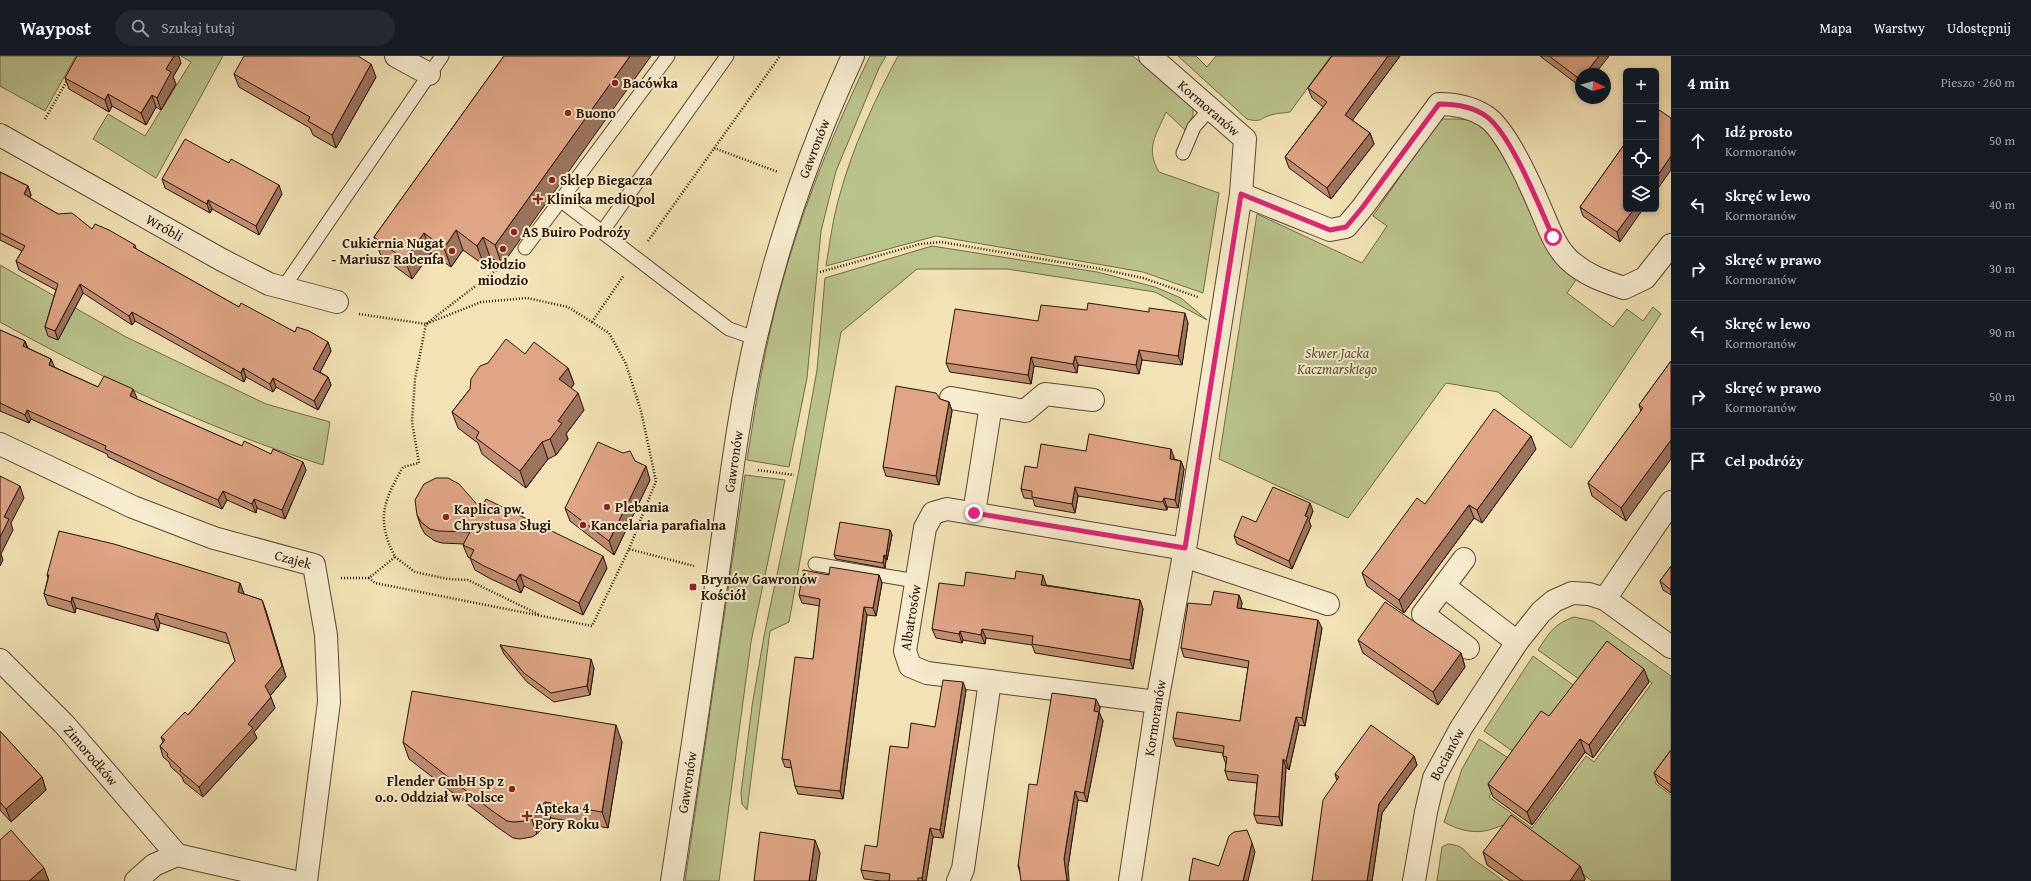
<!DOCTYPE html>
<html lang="pl">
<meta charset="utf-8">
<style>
:root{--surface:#171b24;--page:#242831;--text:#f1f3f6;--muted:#9ea1a6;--line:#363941}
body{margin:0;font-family:"Gentium Book Plus",serif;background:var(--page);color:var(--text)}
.controls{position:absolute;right:12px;top:12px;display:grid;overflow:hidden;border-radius:6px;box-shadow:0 2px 6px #0003}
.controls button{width:36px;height:36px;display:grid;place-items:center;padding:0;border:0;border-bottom:1px solid var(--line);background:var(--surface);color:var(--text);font:20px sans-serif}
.compass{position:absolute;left:1575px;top:12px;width:36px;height:36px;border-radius:50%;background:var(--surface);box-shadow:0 2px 6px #0003;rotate:96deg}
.stop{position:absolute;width:12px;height:12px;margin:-9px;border:3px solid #db2777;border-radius:50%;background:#fff}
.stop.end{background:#db2777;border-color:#fff;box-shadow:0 1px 4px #0008}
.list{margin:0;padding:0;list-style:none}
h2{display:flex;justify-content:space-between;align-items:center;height:52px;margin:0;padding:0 16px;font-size:17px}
h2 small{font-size:13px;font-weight:400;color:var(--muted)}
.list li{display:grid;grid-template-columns:26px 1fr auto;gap:12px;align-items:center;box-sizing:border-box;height:64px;padding:0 16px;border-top:1px solid var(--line)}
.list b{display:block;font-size:15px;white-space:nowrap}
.list p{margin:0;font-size:13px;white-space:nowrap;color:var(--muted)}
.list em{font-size:13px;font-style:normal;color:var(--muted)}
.icon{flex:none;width:22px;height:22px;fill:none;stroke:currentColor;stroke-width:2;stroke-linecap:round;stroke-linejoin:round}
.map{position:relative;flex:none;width:1671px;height:825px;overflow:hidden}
header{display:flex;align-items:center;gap:24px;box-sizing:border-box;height:56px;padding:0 20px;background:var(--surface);border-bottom:1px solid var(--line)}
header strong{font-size:19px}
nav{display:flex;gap:22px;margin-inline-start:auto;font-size:14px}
.search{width:280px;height:36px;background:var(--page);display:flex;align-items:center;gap:10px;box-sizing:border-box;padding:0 14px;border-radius:22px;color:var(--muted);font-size:15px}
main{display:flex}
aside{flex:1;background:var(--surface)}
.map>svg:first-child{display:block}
</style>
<header>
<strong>Waypost</strong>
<div class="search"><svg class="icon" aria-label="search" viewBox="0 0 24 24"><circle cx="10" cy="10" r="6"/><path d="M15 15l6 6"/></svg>Szukaj tutaj</div>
<nav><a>Mapa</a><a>Warstwy</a><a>Udostępnij</a></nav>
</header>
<main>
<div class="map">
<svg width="1671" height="825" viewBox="0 0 1671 825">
<rect width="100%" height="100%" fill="#f2e2b5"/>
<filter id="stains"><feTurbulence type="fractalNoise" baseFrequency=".005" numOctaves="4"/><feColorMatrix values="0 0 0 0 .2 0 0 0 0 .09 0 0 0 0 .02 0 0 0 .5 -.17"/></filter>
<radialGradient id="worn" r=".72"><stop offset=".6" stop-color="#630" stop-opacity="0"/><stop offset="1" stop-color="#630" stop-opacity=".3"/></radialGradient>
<path fill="#bbc38d" stroke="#706b49" d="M0,0h76l-31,55 -45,-25z
M181,0h42l-67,122 -63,-39 15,-25 37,22 46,-74z
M870,0h16l-7,12 -43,103 -15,60 -14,147 -18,89 -42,-7c7,-43 13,-86 23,-128 21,-96 57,-188 100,-276z
M898,0h235l60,51v9l-8,14 -19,-18c-10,24 -21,36 -7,60l60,21 -16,100 -60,-21 -207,-36 -110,30c4,-24 7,-49 14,-72 12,-45 36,-97 58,-138z
M1178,0h18l11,11 9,-11h115l-41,56c-6,1 -13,1 -19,3 -12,3 -8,8 -24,4z
M1443,63c22,0 31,-1 47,13l88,145 -11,16 46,34 14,-18 16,12 10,-14 8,7 -90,134 -73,-56 -52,-9 -98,135 -129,-59 38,-245 105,49 25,-37 -14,-10 59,-86z
M932,190l165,26 58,15 26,11 26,22 -52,-28 -148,-23h-90l-76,63 -52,290 -19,9 -23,179 -5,-6 -1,-11 11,-87 12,-70 34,-161 19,-105 8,-92z
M0,209l126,72 140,67 64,18 -7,43c-112,-35 -220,-86 -323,-143z
M745,419l40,5 -34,162 -32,239h-34z
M1574,561l19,4 78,55v85l-16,22 16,12v86h-79l-73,-55c-11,-4 -17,0 -27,3 -16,6 -34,1 -48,-7l18,-53 17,-30 34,22 -24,36 43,31 54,-72 8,6 58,-79 -42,-32 -24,33 -48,-34c11,-17 16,-26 36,-33z
M1533,600l47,34 -62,65 -34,-24z
M1448,788c19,2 16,9 29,18 9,6 18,12 26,19h-66l5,-34z"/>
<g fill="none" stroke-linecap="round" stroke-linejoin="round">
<defs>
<path id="service" d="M727,0l-125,176 127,97 26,9
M1183,97l11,-26 16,-18
M560,144l42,32
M525,192l143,-192
M283,232l159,-232
M815,508l101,17"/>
<g id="minor">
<path d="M396,0l33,18"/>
<path id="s1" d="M0,79l222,125 47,24 68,18"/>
<path d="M1241,138l89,36 16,-3 16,-19 77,-104c16,0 32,3 46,12 21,12 47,72 57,96 7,16 13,34 26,47 17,16 35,22 56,29l21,-10 26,-33"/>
<path d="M951,342l40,7"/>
<path id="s2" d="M0,388l133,63 81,31 100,27 12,70 3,67 -23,179"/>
<path d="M974,457l17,-108 34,6 20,-17 48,6"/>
<path d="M1184,500l144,48"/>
<path d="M1464,503l-41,55 45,34"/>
<path d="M1444,530l73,56"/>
<path d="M1605,543l66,-97"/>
<path id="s3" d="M0,604l64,64 113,131"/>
<path id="s4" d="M1157,646l-230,-29 -17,-7 -5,-15 20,-123 8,-15 14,-4 238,40"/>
<path d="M136,825l18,-16 23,-10 114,26"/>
<path id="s5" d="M672,825c15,-98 30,-197 44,-295 12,-83 21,-167 40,-249 22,-97 55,-190 97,-281"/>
<path d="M958,825l5,-12 27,-188"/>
<path id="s6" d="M1130,825l27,-179 28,-153 56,-355 4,-55 -95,-83"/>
<path id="s7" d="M1414,825l12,-69 8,-34 27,-50 56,-86 24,-30 13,-11 18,-8 17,1 16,5 66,48"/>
</g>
</defs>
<use href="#service" stroke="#594731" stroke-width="15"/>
<use href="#minor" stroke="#594731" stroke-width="24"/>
<path stroke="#261305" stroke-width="2.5" stroke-dasharray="1 2" stroke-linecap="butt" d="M45,63l23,-40
M714,92l64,24
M648,185l132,-185
M508,205l-82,63 -11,55 -3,43 7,41 -16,4c-20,35 -27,52 -8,90l-26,21 6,5 217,43 37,-77 65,17
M820,216l100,-28 21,-2 160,27 42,9 55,19
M359,258l67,10 55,-22 46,-4 41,9 41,26 17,31 15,47 15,70 -27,68
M592,266l32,-47
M758,414l36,5
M395,501l20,15 33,7 20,1 72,35
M341,522h28"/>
<use href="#service" stroke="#f7eccf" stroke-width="13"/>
<use href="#minor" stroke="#f7eccf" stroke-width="22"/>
</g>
<path fill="#c08e73" stroke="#261305" d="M504,0l-2,209 -12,-8 -6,8 -21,-15 -12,17 -20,-14 -19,26 -31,-23 -7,-19z
M1332,0h68l-48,64 18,13 4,11 -43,55 -42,-31 -4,-11 38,-50 -11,-9 -4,-10z
M1540,0h69l-28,18v13z
M181,7l-8,14 3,7 -15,26 -5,-3 -10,18 -34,-19 -3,6 -40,-23 -4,-11z
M234,18l142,3 -40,71 -23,-13 -3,-7 -71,-41z
M1626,86l-6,100 -37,-26 -3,-9z
M0,116l28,14 3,9 -1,3 28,16 34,15 43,16 1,4 103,58 56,25 33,10 3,9 -11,21 8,5 3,8 -13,25 -42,-23 -3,5 -27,-15 -2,5 -109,-61 -3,4 -49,-32 -25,47 -10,-4 -3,-9 11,-37 -37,-20 -3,-9 6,-10 -22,-11z
M162,123l120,15 -23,41 -47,-26 -2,4 -45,-25z
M1038,265l150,2 -6,42 -40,-5 -3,14 -61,-9 -1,8 -43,-7 -3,18 -81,-12 -4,-9z
M0,274l25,11 3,7 23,11 3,8 44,20 39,11 -1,1 70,31 36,16 64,24 -21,49 -28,-11 -1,5 -29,-13 -5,9 -58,-25 -56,-27 -1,-3 -76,-35 -2,4 -29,-12z
M525,298l43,14 6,16 -3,4 13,22 -18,24 2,5 -12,16 -8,4 -22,29 -44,-34 -4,-11 -20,-15 -6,-16 18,-23z
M1671,305l-45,160 -34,-25 -4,-13 53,-72 -2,-6z
M940,343l9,3 3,9 -13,74 -53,-9 -3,-9z
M1536,393l-54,74 -8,-5 -70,95 -37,-27 -5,-13 63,-69z
M1086,395l88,6v2l7,2 3,8 -6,39 -11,-1v3h-3l-86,-14 -3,17 -40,-7 -2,-7 -9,-1 -3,-9 16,-21z
M635,405l15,19 -36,75 -44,-34 -5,-13z
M481,453l126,59 -24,47 -59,-29 -3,7 -32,-15 -14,-8 -5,-12 -2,-1 -5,-12 1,-1 -22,-1 -7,-2 -10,-7 -4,-7 -4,-12z
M1313,455l-4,10 2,5 -19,43 -55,-25 -3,-8 22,-14z
M890,474l2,5 -5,25h-1l-1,8 -49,-9 -2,-4z
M1671,510v29l-8,-5 -3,-9z
M47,519l193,8 4,11 18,6 4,11 20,66 -16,19 5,12 -21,24 3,6 -54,59 -19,-15 -2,-5 -11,-10 -2,-5 -6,-5 -3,-11 3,-4 -2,-5 27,-22 47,-54 -5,-17 -70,-21 -2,8 -82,-23 -1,5 -27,-8 -4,-11 4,-16z
M829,519h50l3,8 -6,33 -9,-1 -24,184 -45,-5 -3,-8 -3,-18 -7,-1 -3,-8 31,-100 7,-53 -18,-3 -3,-8z
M1046,528v1l94,15 3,9 -10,60 -98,-16 -3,-8 -46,-7 -1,6 -22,-4 -1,3 -26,-5 -4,-9 32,-43z
M1239,539l3,8 -1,5 81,20 -17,98 -6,-1 -10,45 -3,-3 -4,59 -25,-3 -3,-8 3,-32 -29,-3 -3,-9 1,-7 -3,-8v-3l-47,-7 -3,-8 67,-17 8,-53 -64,-11 -3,-9 30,-43z
M1358,584l103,13 4,14 -27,38 -75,-52z
M500,589l94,23 -4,27 -36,7 -27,-20 -23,-28z
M1649,626l-56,76 -8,-6 -53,73 -39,-28 -5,-13 61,-68z
M966,634l-23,148 -10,-1 -7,44h-45l-17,-2 -3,-9 16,-23 31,-99 27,-21z
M1100,651l-1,5 4,9 -16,81 -9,-2 -10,67 -48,6 -2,-7z
M0,675l42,46 4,13 -35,32 -11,-12z
M403,686h219l-14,86 -57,-10 -14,16 -5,3 -12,2 -7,-1 -16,-11 -88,-68z
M1671,694v43l-13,-10 -4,-10z
M1414,700l3,9 -35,48 -10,68h-60l25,-100 -2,-7z
M1483,796l97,14 5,13 -1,2h-74l-23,-16z"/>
<path fill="#9c745e" stroke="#261305" d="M174,0h5l2,7 -8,14 3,7 -15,26 -4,-12 9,-29z
M630,0h21l-149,209 -7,-20z
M1388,0h12l-51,69 -4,-10z
M1599,0h10l-14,18h-10z
M371,8l5,13 -40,71 -4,-13z
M108,38l4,12 -3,6 -4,-12z
M152,39l4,12 -10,18 -5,-12z
M1370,77l4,11 -43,55 -4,-11z
M1671,100v14l-15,21v-13z
M279,129l3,9 -23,41 -3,-9z
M28,130l3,9 -4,8 -3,-9z
M208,144l4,9 -2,4 -3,-9z
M1634,153h9l-23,33 -3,-10z
M456,174l7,20 -12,17 -7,-19z
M424,177l7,20 -19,26 -7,-19z
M483,181l7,20 -6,8 -7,-19z
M80,228l3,9 -25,47 -3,-9z
M132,256l3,9 -3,4 -3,-9z
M1185,257l3,10 -6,42 -4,-9z
M25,285l3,9 -5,-4z
M328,286l3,9 -14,27 -4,-9z
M1139,294l3,10 -3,14 -3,-9z
M1075,300l3,9 -1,8 -4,-9z
M1031,301l3,9 -3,18 -3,-9z
M51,303l4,9 -6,-3z
M243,312l3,9 -2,5 -3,-9z
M568,312l6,16 -9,11 -6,-16z
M328,321l3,8 -13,25 -4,-9z
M273,322l3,9 -3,5 -3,-8z
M133,333l4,9 -3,7 -4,-9z
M578,337l6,17 -18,24 2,5 -12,16 -6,-16 8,-18z
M949,346l3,9 -13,74 -3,-9z
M27,354l4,9 -2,4 -4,-8z
M1531,380l5,13 -54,74 -5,-13z
M1671,384v19l-45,62 -5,-13z
M542,386l6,17 -22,29 -6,-17z
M1171,393l3,8 -1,10 -3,-8z
M1181,405l3,8 -6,39 -3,-8z
M303,406l3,8 -21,49 -3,-9z
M646,410l4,14 -36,75 -5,-14z
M20,430l4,12 -13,25 2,7 -12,24 2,6 -3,6v-29l4,-20z
M1075,431l3,9 -3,17 -3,-9z
M223,435l4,9 -5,9 -4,-9z
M1164,442l3,9v3l-4,-9z
M254,443l3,9 -1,5 -4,-9z
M1310,447l3,8 -4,10 2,5 -19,43 -3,-8z
M1469,449l5,13 -70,95 -5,-13z
M890,474l2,5 -5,25 -1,-4z
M884,499l2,5 -1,8 -2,-5z
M603,500l4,12 -24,47 -4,-12z
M520,518l4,12 -3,7 -5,-12z
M879,519l3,8 -6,33 -3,-8z
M1043,519l3,9 -1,10 -4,-9z
M240,527l4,11 -3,9 -3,-11z
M1239,539l3,8 -2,13 -3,-8z
M72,541l4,11 -1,5 -4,-11z
M262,544l4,11 20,66 -17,20 -4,-11z
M1140,544l3,9 -10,60 -3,-9z
M864,551l3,8 -24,184 -3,-8z
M156,557l4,10 -2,8 -4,-11z
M1318,564l4,8 -17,98 -3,-8z
M982,573l4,9 -1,6 -4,-9z
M960,575l3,9 -1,3 -3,-9z
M1461,597l4,14 -27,38 -5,-13z
M591,603l3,9 -4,27 -3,-9z
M1644,613l5,13 -56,76 -4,-13z
M963,626l3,8 -23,148 -3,-8z
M271,641l4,11 -21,24 3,6 -54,59 -4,-10 49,-63z
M1096,643l4,8 -2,13 -4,-9z
M1099,656l4,9 -16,81 -3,-9z
M1296,661l3,8 -10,45 -3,-9z
M616,669l6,17 -14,86 -6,-16z
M1580,683l5,13 -53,73 -5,-13z
M1414,700l3,9 -35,48 -10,68h-5l12,-77z
M1283,703l3,8 -4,59 -3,-9z
M42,721l4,13 -35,32 -5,-13z
M1075,735l3,9 -10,67 1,14h-2l-3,-22z
M545,746l6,16 -14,16 -6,-17z
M930,772l3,9 -7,44h-3l-1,-3z
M815,784l5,13 -4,28h-7z
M1252,787l3,9 -7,29h-5z
M1580,810l5,13 -1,2h-14z
M44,812l5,13h-20z"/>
<path fill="#dfa586" stroke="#261305" d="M77,0h97l-8,13 5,3 -14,26 -5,-3 -11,18 -33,-19 -3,6 -40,-22z
M244,0h114l13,8 -39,71 -24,-14 2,-4 -76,-43z
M504,0h126l-135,189 -12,-8 -6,9 -21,-16 -12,18 -20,-15 -19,27 -31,-23z
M1332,0h56l-43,59 25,18 -43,55 -42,-31 42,-55 -19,-14z
M1549,0h50l-14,18h-4v6z
M1656,52l15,10v38l-15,22z
M185,83l44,24 2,-4 48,26 -23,41 -48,-26 -1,4 -45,-25z
M1626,86v67h8l-17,23 -37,-25z
M0,116l28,14 -4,8 34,20 14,-1 20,16 3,-5 14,6 26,15 -2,2 106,60 2,-4 54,29 2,-5 12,4 19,11 -15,27 15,8 -14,24 -41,-23 -3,6 -27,-16 -2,5 -109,-61 -3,4 -49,-32 -25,47 -10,-4 13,-43 -42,-23 9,-15 -25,-13z
M1088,247l61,9v-4l36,5 -7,43 -39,-6 -3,15 -61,-9 -2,8 -42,-7 -3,18 -82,-12 9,-54 83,12 3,-16 46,5z
M0,274l25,11 -2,5 28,13 -2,6 49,22 6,-11 29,13 -3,7 76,34 36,16 2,-5 27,13 2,-5 30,13 -21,48 -28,-11 -2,5 -29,-13 -5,9 -57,-25 -56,-26 1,-3 -79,-36 -2,5 -25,-12z
M506,283l19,15 9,-12 34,26 -9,11 19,14 -20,28 4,2 -12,16 -8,3 -22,29 -44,-33 3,-6 -27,-20 18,-23 1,-10 9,-13 8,-3z
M1671,305v79l-50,68 -33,-25 55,-75 -4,-3z
M896,330l40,7 4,6 9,3 -13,74 -53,-9z
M1494,353l37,27 -54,74 -8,-5 -70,95 -37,-27 55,-75 8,6z
M1089,378l82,15 -1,10 11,2 -6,39 -11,-2 -1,3 -2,1 -86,-15 -3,17 -40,-7v-6l-11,-2 4,-23 12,2 4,-24 45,7z
M598,386l25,11 7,-2 5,10 11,5 -37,75 -44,-33z
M0,420l20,10 -16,31 5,2 -9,18z
M436,422h12l11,6 22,25 5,-10 117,57 -24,47 -59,-29 -4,7 -32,-15 -14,-8 4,-8 -11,-5 7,-13 -32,-1 -8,-2 -9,-7 -4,-7 -2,-15 9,-16z
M1273,431l37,16 -5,13 3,1 -19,44 -55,-25 8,-20 14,6z
M840,466l50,8 -4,26 -2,-1 -1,8 -49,-8z
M59,475l55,13 126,39 -2,9 24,8 20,66 -17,20 6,11 -23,27 5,4 -54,59 -19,-16 1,-2 -14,-13 1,-2 -8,-8 5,-6 -4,-3 24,-25 3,3 47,-54 -9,-28 -70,-20 -2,7 -82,-23 -1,5 -27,-8 5,-19h-2z
M1671,510v24l-11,-9z
M830,511l49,8 -6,33 -9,-1 -24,184 -45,-5 -5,-26 -8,-1 13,-102 18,2 7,-60 -21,-4 4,-25 26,5z
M1016,515l27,4 -2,10 99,15 -10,60 -98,-16 1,-8 -51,-7 -1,6 -21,-4 -1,3 -27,-5 7,-46 25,3 2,-14 49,7z
M1214,535l25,4 -2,13 81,12 -16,98 -6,-1 -10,44 -3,-2 -4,58 -25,-2 4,-40 -33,-4 2,-14 -4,-1 1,-10 -51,-8 4,-26 63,9 9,-60 -68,-13 7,-45 23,2z
M1385,546l76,51 -28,39 -75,-52z
M1607,585l37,28 -55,76 -9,-6 -53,73 -39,-28 53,-73 8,5z
M500,589l91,14 -4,27 -36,7 -27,-20z
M943,624l20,2 -23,148 -10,-2 -8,50h-4v3h-29l1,-7 -29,-4 4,-25 12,2 13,-101 18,2 3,-25 24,4z
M412,635l204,34 -14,87 -57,-10 -14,15 -5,4 -12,1 -7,-1 -16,-11 -88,-68z
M1052,637l44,6 -2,12 5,1 -15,81 -9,-2 -11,68 3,22h-46l-2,-15h-1l11,-82 8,1z
M1371,669l43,31 -35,48 -12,77h-55l11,-81 16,-23 -4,-3z
M0,675l42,46 -36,32 -6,-7z
M1671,694v35l-17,-12z
M1511,759l69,51 -10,15h-47l-40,-29z
M11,774l33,38 -15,13h-29v-41z
M1247,774l5,13 -9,38h-54l4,-23 26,8 10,-30 5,-4z
M760,776l55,8 -6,41h-55z"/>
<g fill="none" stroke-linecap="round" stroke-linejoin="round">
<path stroke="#db2777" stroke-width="5" d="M974,457l211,35 56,-354 89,36 16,-3 16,-19 77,-104c15,0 34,3 47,12 25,18 54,92 67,121"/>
</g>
<g fill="#8f2418" stroke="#f7eccf" stroke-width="1.5">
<circle cx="615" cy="27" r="4"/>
<circle cx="568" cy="57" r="4"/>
<circle cx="552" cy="124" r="4"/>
<path d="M536 137h4v4h4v4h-4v4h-4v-4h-4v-4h4z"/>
<circle cx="514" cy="176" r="4"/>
<circle cx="503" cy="193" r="4"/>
<circle cx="452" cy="195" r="4"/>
<circle cx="607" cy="451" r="4"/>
<circle cx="446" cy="461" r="4"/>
<circle cx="583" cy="469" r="4"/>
<rect x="689" y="527" width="8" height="8" rx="2"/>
<circle cx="512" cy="733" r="4"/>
<path d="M525 754h4v4h4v4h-4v4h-4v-4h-4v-4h4z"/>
</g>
<g text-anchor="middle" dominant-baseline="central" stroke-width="4" stroke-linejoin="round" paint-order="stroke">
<g font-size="14" font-weight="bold" fill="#261305" stroke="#f7eccf" text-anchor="start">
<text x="623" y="27">Bacówka</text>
<text x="576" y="57">Buono</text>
<text x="560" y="124">Sklep Biegacza</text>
<text x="547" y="143">Klinika mediQpol</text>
<text x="522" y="176">AS Buiro Podroźy</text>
<text x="444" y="187" text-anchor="end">Cukiernia Nugat<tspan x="444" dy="16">- Mariusz Rabenfa</tspan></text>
<text x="503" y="208" text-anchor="middle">Słodzio<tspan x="503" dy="16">miodzio</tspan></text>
<text x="615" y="451">Plebania</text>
<text x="454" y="453">Kaplica pw.<tspan x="454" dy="16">Chrystusa Sługi</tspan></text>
<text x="591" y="469">Kancelaria parafialna</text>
<text x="701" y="523">Brynów Gawronów<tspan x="701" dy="16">Kościół</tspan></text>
<text x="504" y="725" text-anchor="end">Flender GmbH Sp z<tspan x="504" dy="16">o.o. Oddział w Polsce</tspan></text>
<text x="535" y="752">Apteka 4<tspan x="535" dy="16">Pory Roku</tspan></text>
</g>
<g font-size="14" fill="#261305" stroke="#f7eccf">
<text transform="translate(1209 52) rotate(41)">Kormoranów</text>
<text stroke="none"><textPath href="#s5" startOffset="748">Gawronów</textPath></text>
<text stroke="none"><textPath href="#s1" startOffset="189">Wróbli</textPath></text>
<text stroke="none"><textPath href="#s5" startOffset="424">Gawronów</textPath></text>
<text stroke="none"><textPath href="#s2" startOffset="316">Czajek</textPath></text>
<text stroke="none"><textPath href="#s4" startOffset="300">Albatrosów</textPath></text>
<text stroke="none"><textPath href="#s6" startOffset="165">Kormoranów</textPath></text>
<text stroke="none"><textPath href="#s3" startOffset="132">Zimorodków</textPath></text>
<text stroke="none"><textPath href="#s7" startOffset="132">Bocianów</textPath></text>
<text stroke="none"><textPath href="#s5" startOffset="100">Gawronów</textPath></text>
</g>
<g font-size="14" font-style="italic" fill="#5a5135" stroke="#f7eccf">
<text x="1337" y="297">Skwer Jacka<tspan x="1337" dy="16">Kaczmarskiego</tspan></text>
</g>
</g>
<rect width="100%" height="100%" filter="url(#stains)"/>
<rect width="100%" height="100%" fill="url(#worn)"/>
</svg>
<div class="controls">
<button>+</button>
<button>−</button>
<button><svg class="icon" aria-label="locate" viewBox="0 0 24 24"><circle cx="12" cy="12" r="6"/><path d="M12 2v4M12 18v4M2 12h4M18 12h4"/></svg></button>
<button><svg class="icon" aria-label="layers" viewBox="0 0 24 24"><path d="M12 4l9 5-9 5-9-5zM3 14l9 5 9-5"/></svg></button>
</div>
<svg class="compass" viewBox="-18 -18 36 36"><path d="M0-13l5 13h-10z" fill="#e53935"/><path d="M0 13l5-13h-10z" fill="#9ea1a6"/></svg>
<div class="stop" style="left:1553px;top:181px"></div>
<div class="stop end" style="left:974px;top:457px"></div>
</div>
<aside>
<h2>4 min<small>Pieszo · 260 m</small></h2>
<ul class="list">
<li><svg class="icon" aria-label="ahead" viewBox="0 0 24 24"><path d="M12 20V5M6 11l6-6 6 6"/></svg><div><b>Idź prosto</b><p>Kormoranów</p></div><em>50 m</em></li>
<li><svg class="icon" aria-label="left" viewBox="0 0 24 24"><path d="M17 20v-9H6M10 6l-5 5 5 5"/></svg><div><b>Skręć w lewo</b><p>Kormoranów</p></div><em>40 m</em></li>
<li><svg class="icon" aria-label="right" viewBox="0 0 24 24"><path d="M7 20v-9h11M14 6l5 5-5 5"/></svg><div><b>Skręć w prawo</b><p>Kormoranów</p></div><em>30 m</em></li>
<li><svg class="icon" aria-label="left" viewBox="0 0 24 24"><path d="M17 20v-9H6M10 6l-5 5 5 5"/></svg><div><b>Skręć w lewo</b><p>Kormoranów</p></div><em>90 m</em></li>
<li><svg class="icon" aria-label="right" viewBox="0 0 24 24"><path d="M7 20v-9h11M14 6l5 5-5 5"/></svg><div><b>Skręć w prawo</b><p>Kormoranów</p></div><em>50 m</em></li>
<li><svg class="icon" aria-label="arrive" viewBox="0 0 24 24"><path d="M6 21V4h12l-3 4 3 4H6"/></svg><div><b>Cel podróży</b></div></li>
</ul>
</aside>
</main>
